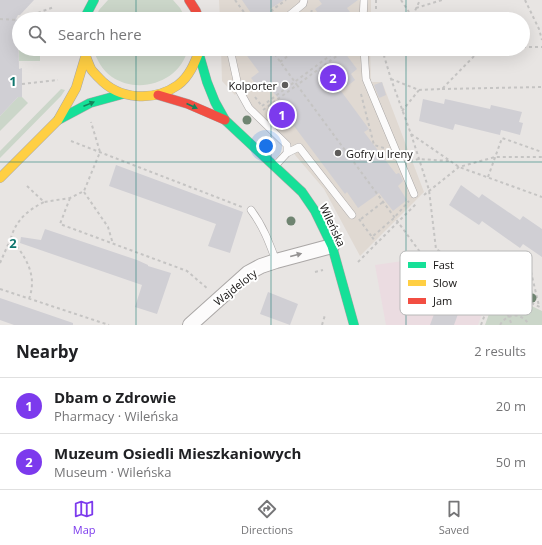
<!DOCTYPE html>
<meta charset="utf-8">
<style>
:root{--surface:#fff;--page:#f6f6f6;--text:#202124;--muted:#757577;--line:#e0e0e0;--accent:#7c3aed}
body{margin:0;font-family:"Open Sans",sans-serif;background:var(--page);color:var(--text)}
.you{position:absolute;left:266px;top:146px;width:14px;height:14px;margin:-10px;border:3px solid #fff;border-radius:50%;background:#1a73e8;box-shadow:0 0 0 6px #1a73e833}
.badge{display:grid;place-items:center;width:26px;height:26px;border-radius:50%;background:var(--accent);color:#fff;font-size:13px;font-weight:700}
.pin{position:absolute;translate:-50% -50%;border:2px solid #fff;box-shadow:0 1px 4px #0006}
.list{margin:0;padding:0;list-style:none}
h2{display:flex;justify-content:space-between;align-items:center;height:52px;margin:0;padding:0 16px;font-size:17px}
h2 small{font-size:13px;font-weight:400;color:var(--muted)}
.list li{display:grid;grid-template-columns:26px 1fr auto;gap:12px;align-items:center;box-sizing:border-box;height:56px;padding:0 16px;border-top:1px solid var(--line)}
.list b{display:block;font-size:15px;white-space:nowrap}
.list p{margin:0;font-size:13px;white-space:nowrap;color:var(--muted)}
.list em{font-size:13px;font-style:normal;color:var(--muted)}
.icon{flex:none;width:22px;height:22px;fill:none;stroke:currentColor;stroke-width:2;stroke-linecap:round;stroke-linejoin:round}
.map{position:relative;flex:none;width:542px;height:325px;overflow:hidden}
.search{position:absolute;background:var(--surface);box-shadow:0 4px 16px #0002;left:12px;right:12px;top:12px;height:44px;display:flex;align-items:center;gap:10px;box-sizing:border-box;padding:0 14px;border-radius:22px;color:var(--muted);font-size:15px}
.sheet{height:164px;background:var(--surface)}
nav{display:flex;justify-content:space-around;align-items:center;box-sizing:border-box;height:56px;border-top:1px solid var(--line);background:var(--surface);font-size:11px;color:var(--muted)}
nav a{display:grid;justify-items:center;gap:2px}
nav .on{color:var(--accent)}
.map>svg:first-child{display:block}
</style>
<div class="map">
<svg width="542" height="325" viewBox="0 0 542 325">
<rect width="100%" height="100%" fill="#e8e5e3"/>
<path fill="#e0d9d2" d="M219,0h152v19h-151z
M221,49h149l1,33h11l42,110 -64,64 -36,-67 -29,-34 -5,-11 -40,-38 -9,-18 -6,7 -13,-14z"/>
<path fill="#ebdce1" d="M438,256l53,32 -13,37h-92l-11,-60z"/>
<path fill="#cbd6c9" d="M108,0h65l7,8 6,11h-91l4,-9z
M18,27l1,22h21v12h-21z
M93,49h95c-8,33 -49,46 -76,28 -10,-7 -15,-17 -19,-28z
M61,89l4,1 -4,6 -61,62v-7z
M18,97h4l6,6 -28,28v-15z
M527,274l8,25v1l-21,-9 7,-15z
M502,292l40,19v14h-57l9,-25z"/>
<path fill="#d0cfd4" d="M0,0h34l-14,15h-2l-2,4 2,2 1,48 3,-1v29h-4l-18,19z
M242,0h42l-14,9 7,10h-22z
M319,0h39l-11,8 8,11h-33l-7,-10 7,-5z
M242,49h100l15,20 -6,5 4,6 -14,11 28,38 -5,3 32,42 3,-1 2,3 2,5 -5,5 9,14 -14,11 -14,-18 -21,15 -11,-16 -2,2 -51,-68 -5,3 -16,-21 8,-6 -12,-15 -7,5 -11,-14 8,-6z
M382,82l4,13 -7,3 -5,-13z
M423,99l21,5 1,-5 45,10 1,-4 31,7 -3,10 4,1 -3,12 -19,-5 -1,5 -45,-11 -2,6 -34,-9z
M116,165l127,47 -13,41 -22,-7 8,-22 -107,-38z
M461,185l18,13 3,-4 38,26 3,-4 19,13v28l-19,-13 -3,4 -38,-27 -3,4 -30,-20z
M45,229l92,31 11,5v1l23,7 -14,41 -22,-7 7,-22 -122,-42 1,-6 20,3z
M447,279l21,7 -14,39h-24z
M268,292l30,12 -8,21 -30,-11z
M0,298l73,25v2h-59l-14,-5z"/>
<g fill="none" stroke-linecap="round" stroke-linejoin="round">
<defs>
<path id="lane" d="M286,18l17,-14 1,-4
M228,19v-2
M363,19l1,-19
M230,49l9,41 10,18 38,37v8
M364,49l2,30 48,115
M275,166l12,-13 12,-6 53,68
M251,210c12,16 18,32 25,51"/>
<path id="street" d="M190,325l58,-52 13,-7 15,-5 56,-15"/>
<path id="fast" d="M84,19l10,-19
M199,54l8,28 8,20 10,18 77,72 13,19 17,35 22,79
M58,120l32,-17 33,-9"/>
<path id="slow" d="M83,49c3,7 5,14 8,20 2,3 5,6 8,9 20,22 55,24 79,7 12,-9 17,-23 22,-36
M0,178l58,-58 18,-32 9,-30"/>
<path id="jam" d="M189,0l7,11 3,8
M158,95l30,9 37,16"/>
</defs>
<use href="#lane" stroke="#aaa7a6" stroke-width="8"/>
<use href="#street" stroke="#aaa7a6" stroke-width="16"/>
<use href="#fast" stroke="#aaa7a6" stroke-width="10"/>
<use href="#slow" stroke="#aaa7a6" stroke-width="10"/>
<use href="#jam" stroke="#aaa7a6" stroke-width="10"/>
<path stroke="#c5c4c3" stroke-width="2" stroke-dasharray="3 3" stroke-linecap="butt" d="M235,0l14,19
M376,0v19
M401,0l8,12
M525,0l14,29 3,11
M416,8l26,-8
M277,16l-5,-6 14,-10
M0,19l19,1
M21,19l33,-12
M310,19l2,-10
M374,19l1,-6h39l6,-13
M523,47h19
M271,49l26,36 48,-35 7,-1
M382,49l9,30 20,55 48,33 83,30
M280,62l17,-13
M391,79l28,11 23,-1 39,-40
M22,84l36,-4
M442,89l100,-2
M361,94l13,51 10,3
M255,97l6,8
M263,110l34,-25 123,167
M402,111l17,-21
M411,134l18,56 7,59 60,37 46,22
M71,141l171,66
M410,161l9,-2 30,2
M488,177l14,-39 40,14
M27,186l17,16 26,-4 14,-7 16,-39 -9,-30
M84,192l24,35 5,17
M424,195l35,-28 36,-10h47
M70,198l-10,26 127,47 21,18
M359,219l13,18 22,-19 15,-17
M361,219l22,-17
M372,237l5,7
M516,260l-14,29 19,-14 10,-3 8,34
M358,262l59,-59
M0,263l11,-25
M315,272l8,-2
M496,287l16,38
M0,289l109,36
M29,299c9,-25 -4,-42 -18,-61 5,-18 17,-28 33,-36
M322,325l3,-10
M481,325l14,-38
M500,325c7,-12 22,-13 29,0"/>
<use href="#lane" stroke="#fcfbfb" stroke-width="7"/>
<use href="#street" stroke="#fcfbfb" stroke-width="14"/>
<use href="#fast" stroke="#16e098" stroke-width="9"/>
<use href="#slow" stroke="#ffcf43" stroke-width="9"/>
<use href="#jam" stroke="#f24e42" stroke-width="9"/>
<path stroke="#c5c4c3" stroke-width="2" stroke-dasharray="3 3" stroke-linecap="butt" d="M262,106l77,-57"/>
</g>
<g fill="#6f8471">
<circle cx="247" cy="120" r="4.5"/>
<circle cx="291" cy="221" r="4.5"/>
<circle cx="532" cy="298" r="4.5"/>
</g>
<defs><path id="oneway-solid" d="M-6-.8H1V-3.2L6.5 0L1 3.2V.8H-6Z"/></defs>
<g fill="#15835b">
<use href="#oneway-solid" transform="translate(89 104) rotate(-22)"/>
<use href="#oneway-solid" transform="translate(192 106) rotate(24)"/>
</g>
<use fill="#949292" href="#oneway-solid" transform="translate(296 255) rotate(-15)"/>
<path fill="none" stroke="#0f766e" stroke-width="1" stroke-opacity="0.55" d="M136,0v19M271,0v19M406,0v19M136,49v276M271,49v276M406,49v276M0,162h542"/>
<g fill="#5e5c5a" stroke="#fff" stroke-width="1.5">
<circle cx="285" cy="85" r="4"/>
<circle cx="338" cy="153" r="4"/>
</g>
<g text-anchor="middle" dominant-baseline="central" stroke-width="4" stroke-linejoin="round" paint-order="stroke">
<g font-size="11" fill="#141211" stroke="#fff" text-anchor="end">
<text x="277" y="85">Kolporter</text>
<text x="346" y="153" text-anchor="start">Gofry u Ireny</text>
</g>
<g font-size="11" fill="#141211" stroke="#fff">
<text transform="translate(333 225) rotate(65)">Wileńska</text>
<text transform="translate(235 287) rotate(-38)">Wajdeloty</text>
</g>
</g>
<rect x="400" y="251" width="132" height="64" rx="6" fill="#fff" stroke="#b8b8b8" stroke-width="1"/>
<rect x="408" y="262" width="18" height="6" fill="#16e098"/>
<rect x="408" y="280" width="18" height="6" fill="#ffcf43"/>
<rect x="408" y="298" width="18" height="6" fill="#f24e42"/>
<g font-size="11" fill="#141211">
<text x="433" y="269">Fast</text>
<text x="433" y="287">Slow</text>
<text x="433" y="305">Jam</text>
</g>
<g font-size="13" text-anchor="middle" font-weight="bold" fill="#0f766e" stroke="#fff" stroke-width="4" stroke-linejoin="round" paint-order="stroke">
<text x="13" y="86">1</text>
<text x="13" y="248">2</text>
</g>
</svg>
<div class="you"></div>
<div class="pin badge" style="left:282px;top:115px">1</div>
<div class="pin badge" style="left:333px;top:78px">2</div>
<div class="search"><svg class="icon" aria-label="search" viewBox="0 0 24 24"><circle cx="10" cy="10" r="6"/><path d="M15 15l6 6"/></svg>Search here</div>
</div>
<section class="sheet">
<h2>Nearby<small>2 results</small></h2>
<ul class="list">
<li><span class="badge">1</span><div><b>Dbam o Zdrowie</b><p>Pharmacy · Wileńska</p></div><em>20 m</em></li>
<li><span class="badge">2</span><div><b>Muzeum Osiedli Mieszkaniowych</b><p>Museum · Wileńska</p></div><em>50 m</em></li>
</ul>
</section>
<nav>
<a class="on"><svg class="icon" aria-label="map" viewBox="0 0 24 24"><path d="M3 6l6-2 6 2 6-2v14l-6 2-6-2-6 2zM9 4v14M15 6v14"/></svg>Map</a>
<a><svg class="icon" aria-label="directions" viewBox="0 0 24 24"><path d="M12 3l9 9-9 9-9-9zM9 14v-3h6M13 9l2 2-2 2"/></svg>Directions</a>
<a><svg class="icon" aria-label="saved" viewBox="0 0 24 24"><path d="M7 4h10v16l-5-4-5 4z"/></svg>Saved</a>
</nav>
